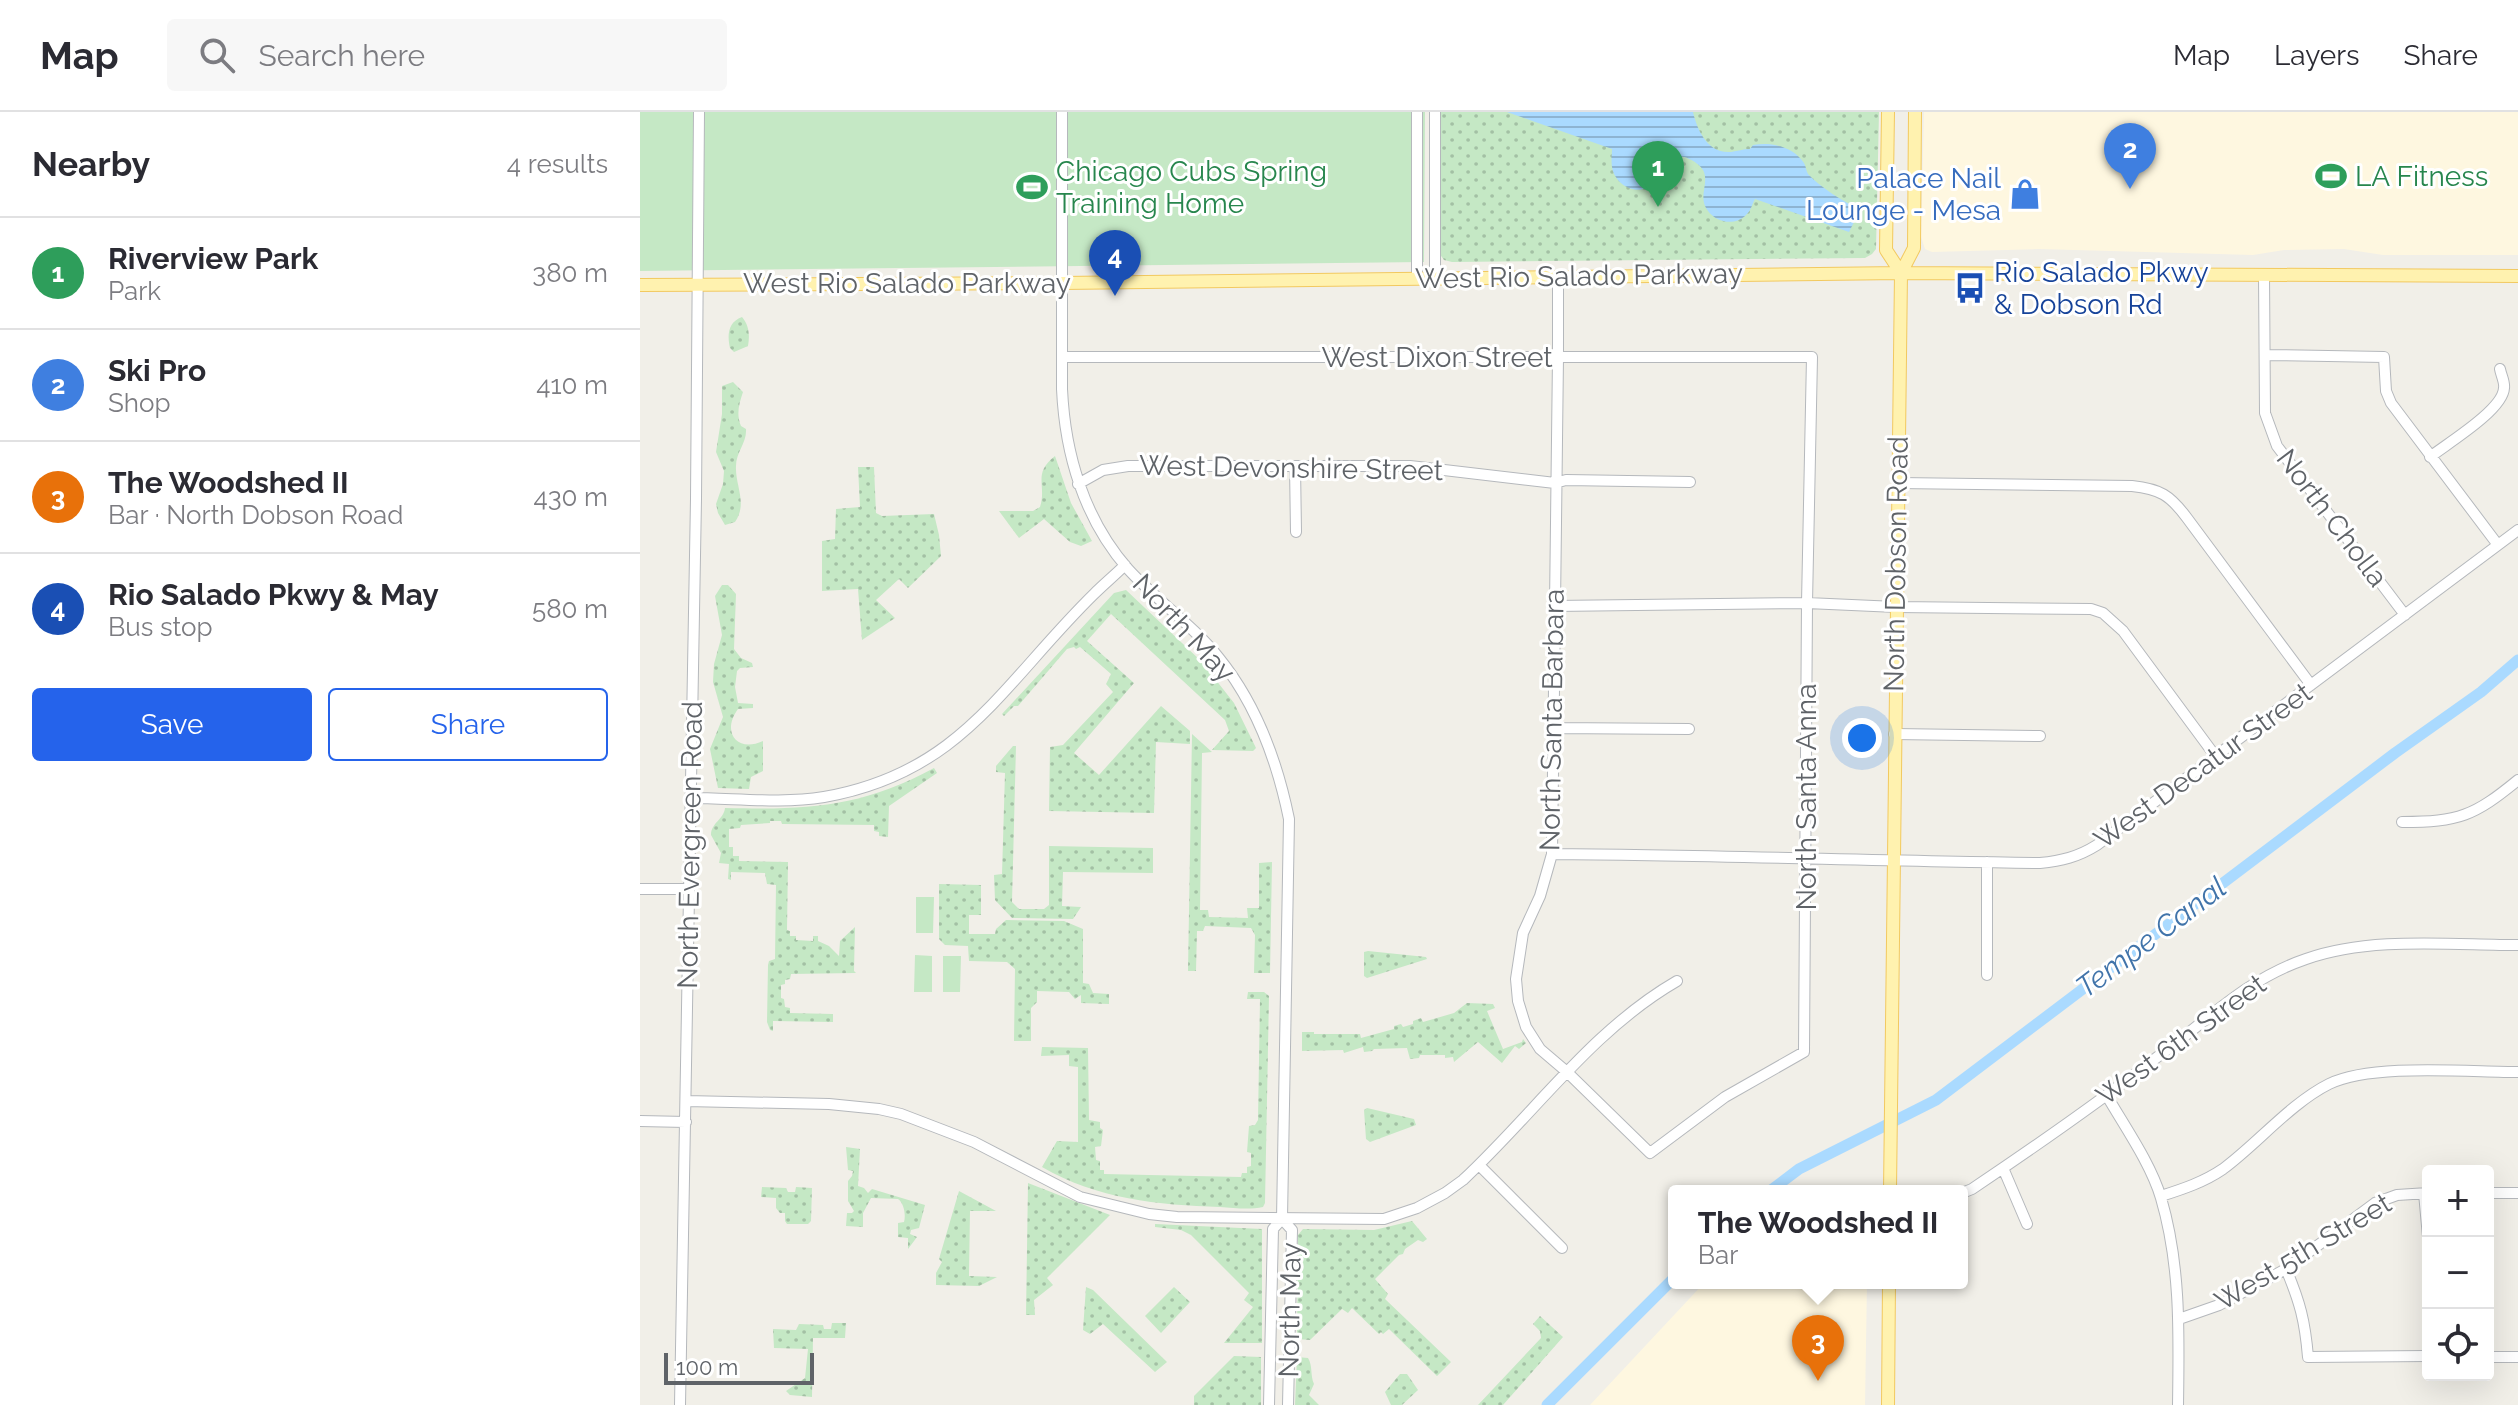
<!DOCTYPE html>
<meta charset="utf-8">
<style>
:root{--surface:#fff;--page:#f7f7f7;--text:#2b2b33;--muted:#7c7c81;--line:#e1e1e2;--accent:#2563eb}
body{margin:0;font-family:Raleway,sans-serif;background:var(--page);color:var(--text)}
.controls{position:absolute;right:24px;bottom:24px;display:grid;overflow:hidden;border-radius:8px;box-shadow:0 8px 32px #0002}
.controls button{width:72px;height:72px;display:grid;place-items:center;padding:0;border:0;border-bottom:2px solid var(--line);background:var(--surface);color:var(--text);font:40px sans-serif}
.scale{position:absolute;left:24px;bottom:20px;width:150px;box-sizing:border-box;padding-left:8px;border:4px solid #5f6368;border-top:0;font-size:22px;line-height:28px;white-space:nowrap;color:#5f6368;-webkit-text-stroke:6px #fff;paint-order:stroke}
.you{position:absolute;left:1222px;top:626px;width:28px;height:28px;margin:-20px;border:6px solid #fff;border-radius:50%;background:#1a73e8;box-shadow:0 0 0 12px #1a73e833}
.badge{display:grid;place-items:center;width:52px;height:52px;border-radius:50%;background:var(--accent);color:#fff;font-size:26px;font-weight:700}
.pin{position:absolute;translate:-50% -66px;filter:drop-shadow(0 2px 4px #0008)}
.pin::after{content:'';position:absolute;top:42px;width:28px;height:24px;background:inherit;clip-path:polygon(0 0,100% 0,50% 100%)}
.popup{position:absolute;left:1028px;top:1073px;width:300px;height:104px;box-sizing:border-box;display:grid;place-content:center;border-radius:8px;background:var(--surface);filter:drop-shadow(0 2px 6px #0005);font-size:26px;white-space:nowrap;color:var(--muted)}
.popup b{font-size:30px;color:var(--text)}
.popup::after{content:'';position:absolute;left:50%;top:100%;margin-left:-16px;border:16px solid transparent;border-top-color:var(--surface)}
.list{margin:0;padding:0;list-style:none}
h2{display:flex;justify-content:space-between;align-items:center;height:104px;margin:0;padding:0 32px;font-size:34px}
h2 small{font-size:26px;font-weight:400;color:var(--muted)}
.list li{display:grid;grid-template-columns:52px 1fr auto;gap:24px;align-items:center;box-sizing:border-box;height:112px;padding:0 32px;border-top:2px solid var(--line)}
.list b{display:block;font-size:30px;white-space:nowrap}
.list p{margin:0;font-size:26px;white-space:nowrap;color:var(--muted)}
.list em{font-size:26px;font-style:normal;color:var(--muted)}
.actions{display:flex;gap:16px;padding:24px 32px}
.actions a{flex:1;padding:18px 0;border:2px solid var(--accent);border-radius:8px;text-align:center;font-size:28px;color:var(--accent)}
.actions .main{background:var(--accent);color:#fff}
.icon{flex:none;width:44px;height:44px;fill:none;stroke:currentColor;stroke-width:2;stroke-linecap:round;stroke-linejoin:round}
.map{position:relative;flex:none;width:1878px;height:1293px;overflow:hidden}
header{display:flex;align-items:center;gap:48px;box-sizing:border-box;height:112px;padding:0 40px;background:var(--surface);border-bottom:2px solid var(--line)}
header strong{font-size:38px}
nav{display:flex;gap:44px;margin-inline-start:auto;font-size:28px}
.search{width:560px;height:72px;background:var(--page);display:flex;align-items:center;gap:20px;box-sizing:border-box;padding:0 28px;border-radius:8px;color:var(--muted);font-size:30px}
main{display:flex}
aside{flex:1;background:var(--surface)}
.map>svg:first-child{display:block}
</style>
<header>
<strong>Map</strong>
<div class="search"><svg class="icon" aria-label="search" viewBox="0 0 24 24"><circle cx="10" cy="10" r="6"/><path d="M15 15l6 6"/></svg>Search here</div>
<nav><a>Map</a><a>Layers</a><a>Share</a></nav>
</header>
<main>
<aside>
<h2>Nearby<small>4 results</small></h2>
<ul class="list">
<li><span class="badge" style="background:#2e9e5b">1</span><div><b>Riverview Park</b><p>Park</p></div><em>380 m</em></li>
<li><span class="badge" style="background:#3f7fe0">2</span><div><b>Ski Pro</b><p>Shop</p></div><em>410 m</em></li>
<li><span class="badge" style="background:#e8710a">3</span><div><b>The Woodshed II</b><p>Bar · North Dobson Road</p></div><em>430 m</em></li>
<li><span class="badge" style="background:#1a4fb4">4</span><div><b>Rio Salado Pkwy &amp; May</b><p>Bus stop</p></div><em>580 m</em></li>
</ul>
<div class="actions"><a class="main">Save</a><a>Share</a></div>
</aside>
<div class="map">
<svg width="1878" height="1293" viewBox="0 0 1878 1293">
<defs>
<pattern id="green-dots" width="8" height="8" patternUnits="userSpaceOnUse" patternTransform="scale(2)"><rect width="8" height="8" fill="#c5e8c5"/><path d="M2 2h.1M6 6h.1" fill="none" stroke="#a3c0a4" stroke-width="1.8" stroke-linecap="round"/></pattern>
<pattern id="water-rules" width="6" height="5" patternUnits="userSpaceOnUse" patternTransform="scale(2)"><rect width="6" height="5" fill="#aadaff"/><path d="M0 2.5h6" fill="none" stroke="#8eb4d2"/></pattern>
</defs>
<rect width="100%" height="100%" fill="#f1efe8"/>
<path fill="#fef7e0" d="M1284,0h594v143h-135l-39,-6 -60,1 -31,5 -214,-6 -107,3 -7,-3 -4,-12z
M1064,1171h163l-2,122h-275z"/>
<path fill="url(#green-dots)" d="M799,0h440l-3,137 -4,5 -7,4 -413,4 -8,-2 -5,-7z
M102,205c7,8 8,18 6,29l-14,6 -4,-4c-3,-13 -2,-26 12,-31z
M93,270l10,10c-4,12 -7,22 -2,34l5,3c1,14 -10,23 -10,37 -1,20 12,37 -1,56l-10,3 -7,-12 -2,-9 7,-20 1,-13 -8,-19 6,-38v-28z
M415,344l16,47 21,38 -11,5 -11,-4 -26,-23 -25,19 -20,-27h34l7,-4c7,-22 -8,-33 15,-51z
M218,355h16l2,46 6,3 52,-2 5,21 2,21 -33,32 -9,-9 -23,21 19,18 -33,22 -4,-51 -36,2v-50l13,-2 1,-30 24,-2z
M82,473h6l8,9 -2,55 7,9 11,5 1,4 -13,1 -3,3 -2,16 3,16 15,1v4l-15,1c-17,23 -1,44 25,32v30l-12,6 -2,12 -31,-1 -8,-39 13,-32 -10,-35 1,-18 8,-29 -7,-39z
M486,478l75,71 33,42 22,45 -3,3 -41,-1 17,-19 -4,-11 -114,-106 -24,27 47,42 -60,70 25,22 62,-69 29,25v13l-34,-2 -2,71 -105,-2 1,-64 13,-2 50,-53 -7,-8 5,-10 -31,-27 -4,2 -2,-2 -7,2 -49,57h-4l-10,10 -2,-2 112,-121z
M552,622l20,18 -10,1 -2,157h8l1,7 39,1 -1,-10h12v-45l13,-1 -2,111h-16l1,-38 -4,-7 -46,-2 -2,5h-6l-1,40h-8z
M373,634h3l-4,156 7,7h25l5,-4v-59l104,2v25l-90,-1 -1,34 19,1 -8,12 -61,-1 -17,-18 -1,-25 8,-1 3,-101 -9,-1v-6z
M294,656l3,5 -48,33 -1,31 -9,-1v-4l-5,-1v-6l-92,-1 -1,-3h-11v2l-29,2 -1,3 -11,1v18h4v9h6v5l49,1 -1,68 3,1v5h6v4l17,1v-5h5v5l11,5 10,10 1,-15 15,-14 -1,44 2,2 -65,1 -1,5 -5,1v4l-4,1v13l3,1 1,8 5,1v5l43,1v8l-60,-1v10l-3,-1 -3,-8 1,-57 1,-4 6,-2 1,-74 -9,-1 -2,-11 -34,-1v8l-3,-1 1,-15 -10,-1 2,-10 -10,-18c0,-12 13,-16 14,-27 82,2 135,0 209,-40z
M299,772l42,1v30h-12v19h26l1,-5 10,-9 58,1 19,8v54l6,1 4,9 16,1v10l-28,-1v-8l-6,4 -6,-7 -32,-1v11l-6,6v33h-17l1,-72 -8,-7 -38,-1 -1,-15 -23,-1 -6,-6z
M728,839l58,6 1,2 -60,19 -3,-2v-24z
M608,880h16l5,4 -4,207 -2,4c-13,3 -29,1 -43,0 -62,-2 -123,-8 -178,-40l15,-26 21,1v-75l-9,-1v-11l-28,1 1,-9 46,1 1,72 11,2v6l3,2 -2,16 -6,1 1,13 4,1v9h4v4l137,3 1,-4h5v-6l4,-1v-13l-4,-1 2,-26 6,-1 3,-5 2,-121h-13z
M827,891l26,1 2,4 -8,3 16,38 19,-7 1,-3 3,4 -7,6 -4,-3 -13,17 -24,-21 -24,20 -1,-5 -8,1v-3h-25l-1,3 -9,1 -3,-11 -33,1 -2,2 -8,1 -1,-5 -19,6 -1,-3 -41,1v-19h12v2h46l1,4 33,-9v-3l7,-2 2,3 10,-3v-3l8,-3 2,4 31,-9z
M727,996l47,11 2,6 -46,17 -4,-3 -2,-29z
M206,1035l14,2 -2,37 6,2 4,5 4,-4 53,16 -6,23 -8,2 -1,4 7,3 -9,12v-11l-10,-1v-14l6,-1c2,-7 0,-19 -6,-23l-27,-1 -8,15v14l-17,-1 1,-13h5l2,-2 -6,-10v-20l4,-5 1,-5 -5,-1z
M388,1071l82,32 -63,63 6,7 -19,15 1,15h-9z
M122,1075l24,1 2,4h7l1,-5 16,1 -1,33 -3,3h-21l-2,-3v-8h-5l-4,-5v-10l-15,-1z
M319,1079l37,20h-26l-1,65 28,1 -18,9 -43,-1v-12l6,-11 -3,-3z
M772,1109l15,18 -4,3 -5,-2 -13,9 -2,5 -4,1 -24,24 13,15 -3,5 66,63 -14,14 -48,-47 -6,5 -2,-2 -2,2 -27,-26 -4,5 -6,-4 -32,31 -13,-1 1,-104 5,-6 71,1z
M515,1112l107,5v114h-38l29,-36 -9,-7 5,-7 -58,-58 -10,-5 -26,-3z
M446,1175l7,3 74,72 -12,10 -52,-48 -13,10 -7,-4z
M534,1175l16,15 -29,31 -16,-17z
M900,1204l23,21 -60,68h-25l63,-67 -1,-7 -7,-7z
M192,1211h14l-1,15h-32l-1,59 -22,-2 -4,-4 19,-13 3,-29 -34,-1 -1,-19 23,1 3,-6 24,1 1,4h7z
M594,1244l27,1v48h-67v-9z
M657,1245l11,1c5,8 2,17 6,26l-5,11 10,10h-24z
M760,1262h7l11,16 -16,15h-11l-6,-13z"/>
<path fill="#c5e8c5" d="M0,0h785l-1,150 -784,9z
M276,785h18l-1,36h-17z
M275,843l17,1v36h-18z
M303,844h18l-1,36h-17z"/>
<path fill="url(#water-rules)" d="M867,0h186c4,17 14,42 38,40 7,-1 12,-3 19,-3l3,-4c18,-3 40,1 51,18 2,3 2,8 4,11 14,15 34,26 52,36l-11,22 -94,-33c-3,5 -4,12 -9,16 -11,11 -29,8 -38,-4 -11,-14 2,-28 -5,-41 -3,-5 -9,-9 -14,-11 -5,-3 -13,-3 -18,-1 -11,5 -9,18 -17,25 -15,15 -39,3 -42,-16 -1,-6 0,-13 0,-18z"/>
<g fill="none" stroke-linecap="round" stroke-linejoin="round">
<path stroke="#aadaff" stroke-width="11" d="M1130,1079l29,-22 137,-69 459,-347 86,-61 37,-32
M907,1293l127,-127"/>
<defs>
<path id="minor" d="M422,0v277c3,65 22,130 66,180 28,31 65,56 91,89 38,47 58,102 70,161l-7,400 -9,10 -4,176
M777,0v166
M1624,163l1,138 12,33 128,169
M795,166v-166
M1626,243l118,2 2,34 5,12 107,142
M422,245c250,0 500,0 750,0l-5,246 -3,449 -79,45 -75,56 -83,-81 -27,-23 -14,-22 -8,-26 -2,-22 7,-46 17,-37 12,-42 6,-497v-80
M1790,345c18,-14 73,-47 74,-69 1,-6 -3,-13 -4,-19
M655,354l1,66
M1258,371l234,3c28,3 38,9 55,32l124,167
M438,372l25,-14 25,-4h282l145,17 11,-3 124,2
M914,494l253,-3 89,4 195,2 12,4 20,18 93,126
M913,616l136,1
M1254,622l146,2
M50,686c44,0 90,6 134,-1 138,-24 179,-114 270,-203 10,-10 21,-19 31,-29
M1762,710c57,0 72,-6 116,-42
M912,742c162,1 325,7 488,9 21,-2 38,-6 57,-18l421,-315
M1347,750v113
M0,777h49
M1467,984c18,31 44,68 54,102 20,68 18,137 17,207
M46,989l143,3 50,5 22,5 73,28 106,55 69,17 28,3 207,2 33,-11 28,-15 18,-13c71,-66 129,-150 214,-199
M0,1009l46,1
M839,1053l83,83
M1363,1056l24,56
M1322,1081l10,-4c64,-43 127,-87 188,-134 49,-36 87,-76 146,-96 64,-23 145,-14 212,-14
M1784,1081l4,44
M1848,1081h30
M1521,1084c22,-7 43,-14 62,-27 34,-25 68,-66 106,-85 43,-21 139,-12 189,-12
M642,1107l10,11 -4,175
M1646,1157c14,33 19,52 22,88l120,-1
M1539,1207l40,-14 67,-36 89,-66 22,-8 31,-2
M1848,1245h30
M40,1293l16,-906 3,-387"/>
<path id="major" d="M1248,0l-2,138 15,23
M0,173l422,-2 839,-10 617,3
M1250,1079l11,-918 13,-25 1,-136
M1248,1293l1,-122"/>
</defs>
<use href="#minor" stroke="#b5b8bc" stroke-width="12"/>
<use href="#major" stroke="#f2c960" stroke-width="14"/>
<use href="#minor" stroke="#fff" stroke-width="10"/>
<use href="#major" stroke="#fff2af" stroke-width="12"/>
</g>
<defs>
<symbol id="stadium-bare" viewBox="-9 -9 18 18"><path d="M0-5a6.5 5 0 1 0 0 10a6.5 5 0 1 0 0-10ZM-3.5-1.8h7v3.6h-7Z" fill="#2e9e5b" stroke="#fff" stroke-width="2.5" paint-order="stroke"/></symbol>
<symbol id="shop-bare" viewBox="-9 -9 18 18"><path d="M-5-2.5h2.3a2.7 3.5 0 0 1 5.4 0H5L5.5 6h-11ZM-1.5-2.5h3a1.5 2.3 0 0 0-3 0Z" fill="#3f7fe0" stroke="#fff" stroke-width="2.5" paint-order="stroke"/></symbol>
<symbol id="bus-bare" viewBox="-9 -9 18 18"><path d="M-5-6H5V4H4V6H2V4H-2V6H-4V4H-5ZM-3.5-4V0h7V-4ZM-3.5 1.2v1.5H-2V1.2ZM2 1.2v1.5H3.5V1.2Z" fill="#1a4fb4" stroke="#fff" stroke-width="2.5" paint-order="stroke"/></symbol>
</defs>
<g fill-rule="evenodd">
<use href="#stadium-bare" x="1669" y="42" width="44" height="44"/>
<use href="#stadium-bare" x="370" y="53" width="44" height="44"/>
<use href="#shop-bare" x="1363" y="60" width="44" height="44"/>
<use href="#bus-bare" x="1308" y="154" width="44" height="44"/>
</g>
<g text-anchor="middle" dominant-baseline="central" stroke-width="6" stroke-linejoin="round" paint-order="stroke">
<g font-size="28" fill="#27864d" stroke="#fff" text-anchor="start">
<text x="416" y="59">Chicago Cubs Spring<tspan x="416" dy="32">Training Home</tspan></text>
<text x="1715" y="64">LA Fitness</text>
</g>
<g font-size="28" fill="#366cbe" stroke="#fff" text-anchor="end">
<text x="1361" y="66">Palace Nail<tspan x="1361" dy="32">Lounge - Mesa</tspan></text>
</g>
<g font-size="28" fill="#164399" stroke="#fff" text-anchor="start">
<text x="1354" y="160">Rio Salado Pkwy<tspan x="1354" dy="32">&amp; Dobson Rd</tspan></text>
</g>
<g font-size="28" fill="#5f6368" stroke="#fff">
<text transform="translate(939 164) rotate(-1)">West Rio Salado Parkway</text>
<text x="267" y="171">West Rio Salado Parkway</text>
<text x="797" y="245">West Dixon Street</text>
<text transform="translate(651 356) rotate(1)">West Devonshire Street</text>
<text transform="translate(1692 406) rotate(53)">North Cholla</text>
<text transform="translate(1256 452) rotate(-89)">North Dobson Road</text>
<text transform="translate(544 516) rotate(47)">North May</text>
<text transform="translate(912 608) rotate(-89)">North Santa Barbara</text>
<text transform="translate(1563 654) rotate(-36)">West Decatur Street</text>
<text transform="translate(1166 685) rotate(-90)">North Santa Anna</text>
<text transform="translate(50 733) rotate(-89)">North Evergreen Road</text>
<text transform="translate(1541 928) rotate(-36)">West 6th Street</text>
<text transform="translate(1663 1140) rotate(-31)">West 5th Street</text>
<text transform="translate(650 1198) rotate(-89)">North May</text>
</g>
<g font-size="30" font-style="italic" fill="#4174aa" stroke="#fff">
<text transform="translate(1511 825) rotate(-37)">Tempe Canal</text>
</g>
</g>
</svg>
<div class="controls">
<button>+</button>
<button>−</button>
<button><svg class="icon" aria-label="locate" viewBox="0 0 24 24"><circle cx="12" cy="12" r="6"/><path d="M12 2v4M12 18v4M2 12h4M18 12h4"/></svg></button>
</div>
<div class="scale">100 m</div>
<div class="you"></div>
<div class="pin badge" style="left:1018px;top:95px;background:#2e9e5b">1</div>
<div class="pin badge" style="left:1490px;top:77px;background:#3f7fe0">2</div>
<div class="pin badge" style="left:1178px;top:1269px;background:#e8710a">3</div>
<div class="popup"><b>The Woodshed II</b>Bar</div>
<div class="pin badge" style="left:475px;top:184px;background:#1a4fb4">4</div>
</div>
</main>
